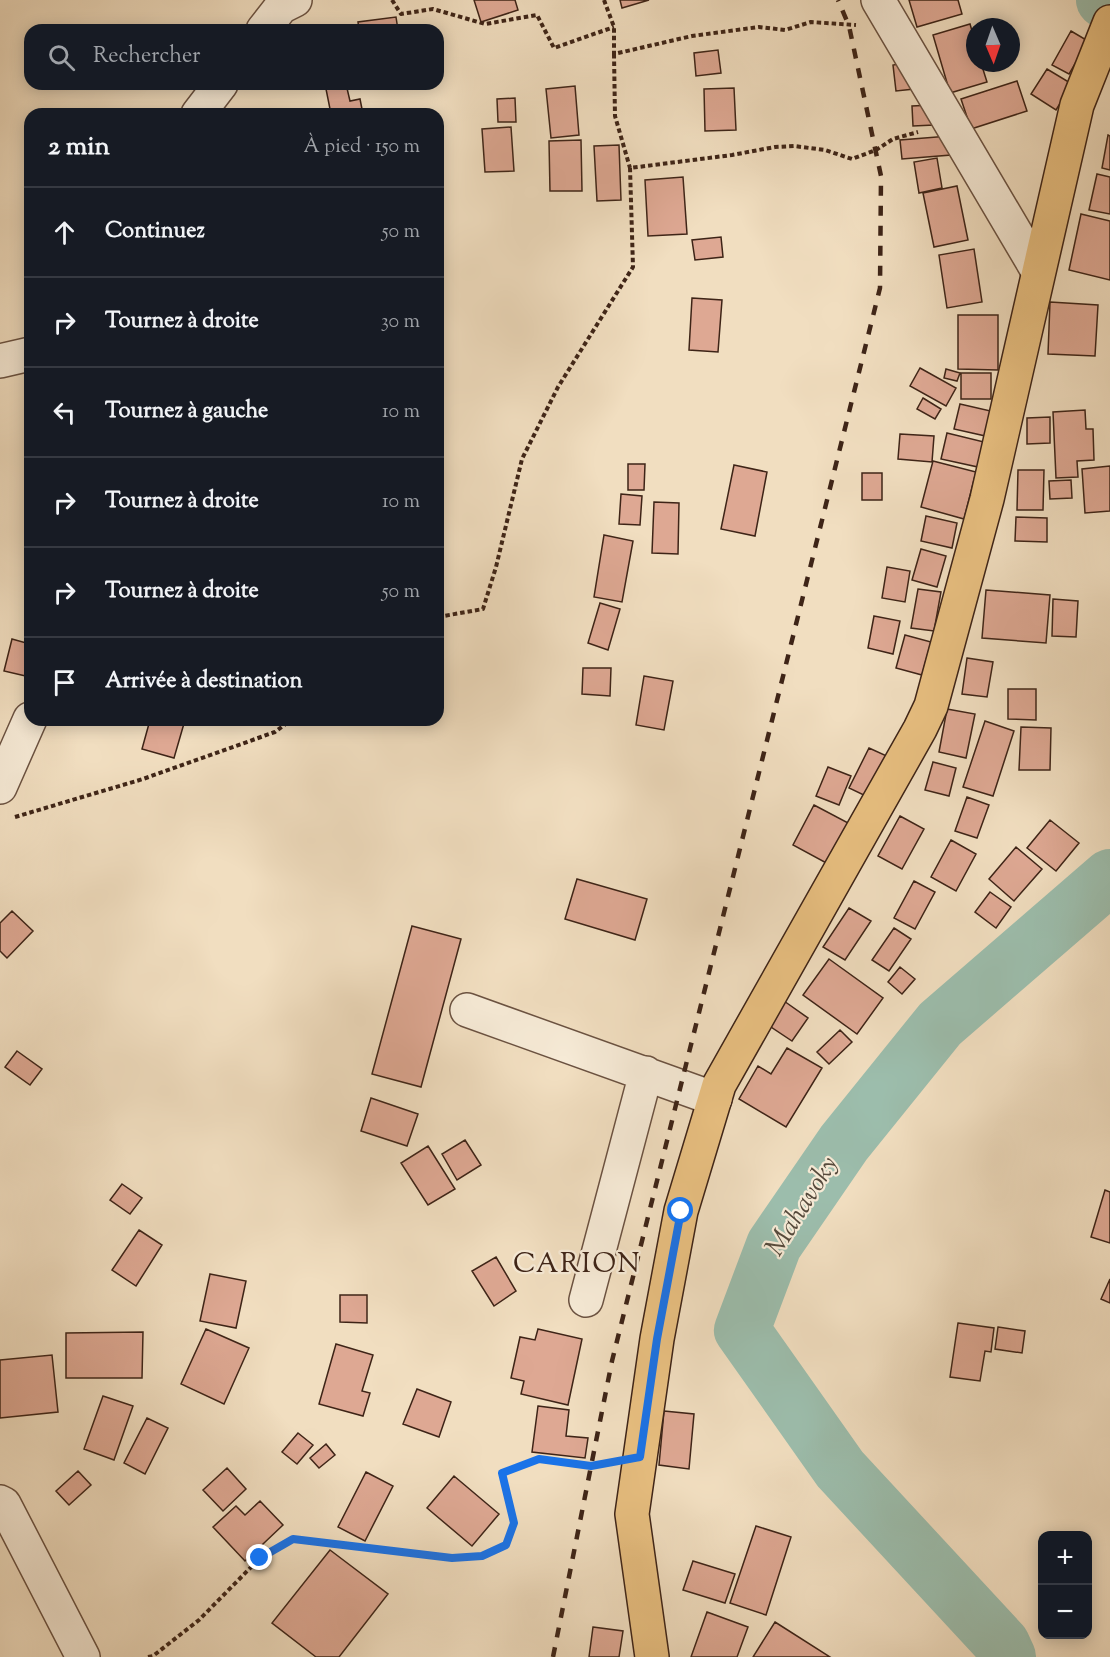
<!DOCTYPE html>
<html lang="fr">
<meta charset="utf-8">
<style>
:root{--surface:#171b24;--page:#242831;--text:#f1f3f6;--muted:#9ea1a6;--line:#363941}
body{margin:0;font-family:"Sorts Mill Goudy",serif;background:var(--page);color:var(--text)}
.controls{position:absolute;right:18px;bottom:18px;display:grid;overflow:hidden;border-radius:12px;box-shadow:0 3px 15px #0003}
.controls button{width:54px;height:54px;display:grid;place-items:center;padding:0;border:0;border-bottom:2px solid var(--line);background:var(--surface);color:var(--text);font:30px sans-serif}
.compass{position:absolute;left:966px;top:18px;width:54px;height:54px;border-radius:50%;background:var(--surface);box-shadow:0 3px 15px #0003;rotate:178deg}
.stop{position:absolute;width:18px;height:18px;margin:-14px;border:4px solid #1a73e8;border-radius:50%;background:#fff}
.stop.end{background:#1a73e8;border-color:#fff;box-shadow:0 2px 6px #0008}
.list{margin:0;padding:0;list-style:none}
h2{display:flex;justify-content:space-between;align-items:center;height:78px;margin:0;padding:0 24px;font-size:26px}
h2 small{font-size:20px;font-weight:400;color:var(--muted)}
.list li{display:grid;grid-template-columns:39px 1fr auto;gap:18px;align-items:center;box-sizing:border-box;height:90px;padding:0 24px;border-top:2px solid var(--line)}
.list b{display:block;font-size:22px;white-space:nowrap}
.list em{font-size:20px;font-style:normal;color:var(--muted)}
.icon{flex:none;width:33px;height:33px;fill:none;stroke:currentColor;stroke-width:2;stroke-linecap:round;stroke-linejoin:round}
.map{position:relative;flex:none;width:1110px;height:1657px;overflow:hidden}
.search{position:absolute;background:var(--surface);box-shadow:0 3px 15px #0003;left:24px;top:24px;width:420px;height:66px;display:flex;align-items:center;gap:15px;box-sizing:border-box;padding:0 21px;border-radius:18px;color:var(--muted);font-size:22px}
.panel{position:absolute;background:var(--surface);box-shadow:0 3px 15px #0003;left:24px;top:108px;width:420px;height:618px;border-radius:18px}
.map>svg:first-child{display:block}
</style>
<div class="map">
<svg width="1110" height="1657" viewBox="0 0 1110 1657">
<rect width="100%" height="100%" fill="#f1dec0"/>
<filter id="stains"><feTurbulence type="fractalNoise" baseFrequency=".00333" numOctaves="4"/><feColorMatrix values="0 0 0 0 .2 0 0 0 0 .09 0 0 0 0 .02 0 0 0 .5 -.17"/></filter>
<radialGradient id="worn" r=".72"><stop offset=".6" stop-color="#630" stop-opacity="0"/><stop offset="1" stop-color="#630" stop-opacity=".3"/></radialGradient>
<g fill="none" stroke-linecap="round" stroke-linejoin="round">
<path stroke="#9cbdac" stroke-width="56" d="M1104,0l6,4
M1008,1657l-6,-13 -162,-175 -98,-139 32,-85 70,-102 96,-119 170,-147"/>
</g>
<path fill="#dea893" stroke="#3e2417" stroke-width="1.5" d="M474,0h41l3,10 -37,12z
M620,0h29l-27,8z
M909,0h49l4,14 -45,13z
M396,17l2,13h-39l-1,-8z
M970,24l5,17v22h6l6,19 -37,11 -17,-58z
M1071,31l17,10 -19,33 -17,-9z
M718,50l3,23 -25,3 -2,-23z
M910,62l4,27 -18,2 -3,-26z
M1047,69l25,15 -16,26 -25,-16z
M1017,81l10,30 -56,18 -10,-30z
M325,84h21l4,17 10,-2 3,15h-32z
M575,86l4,49 -28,3 -5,-49z
M734,88l2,42 -31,1 -1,-42z
M515,98l1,24h-18l-1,-23z
M932,105l2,20 -21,1 -1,-20z
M511,127l3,44 -29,1 -3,-43z
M1108,135l2,1v34l-8,-2z
M949,136l2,19 -49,4 -2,-19z
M581,140l1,51h-32l-1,-50z
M619,145l2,55 -24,1 -3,-55z
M937,158l5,30 -23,5 -5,-31z
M1097,174l13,3v37l-21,-4z
M683,177l4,57 -39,2 -3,-56z
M957,186l11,54 -34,7 -11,-54z
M1081,214l29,7v59l-41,-10z
M721,237l2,20 -28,3 -3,-20z
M974,249l8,53 -35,6 -8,-53z
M692,298l30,2 -4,52 -29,-2z
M1050,302l48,3 -3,51 -47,-2z
M958,315h40v55l-40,-1z
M920,368l36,20 -10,18 -36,-20z
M946,369l14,4 -3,8 -13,-3z
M961,373h30v26h-30z
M923,398l18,11 -6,10 -18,-10z
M960,404l35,8 -5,25 -36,-8z
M1085,410l1,19h7l1,31 -17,1 1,16 -22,1 -3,-66z
M1050,417v26l-23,1v-26z
M947,433l37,9 -6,25 -37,-8z
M900,434l34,2 -2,26 -34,-3z
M933,461l43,11 -12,47 -43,-12z
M628,464h17l-1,26h-16z
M734,465l33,7 -12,64 -34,-7z
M1110,466v45l-25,2 -3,-44z
M1018,470h26l-1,40h-26z
M862,473h20v27h-20z
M1071,480l1,18 -22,1 -1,-18z
M621,494l21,2 -2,29 -21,-1z
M654,502l25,1 -1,51 -26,-1z
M926,516l31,7 -5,25 -31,-7z
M1016,517l31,1v24l-32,-1z
M604,535l29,6 -11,61 -28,-5z
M921,549l25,7 -9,31 -25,-7z
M887,567l23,4 -5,31 -23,-4z
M918,589l23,3 -7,39 -23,-3z
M986,590l64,5 -4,48 -64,-5z
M1053,599l25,2 -2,36 -24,-1z
M600,603l20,6 -12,41 -20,-7z
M874,616l26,5 -7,33 -25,-6z
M905,635l26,7 -9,33 -26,-7z
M12,639l18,5v33l-26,-6z
M967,658l26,4 -6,35 -25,-3z
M583,668h28l-1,28 -28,-2z
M644,676l29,5 -9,49 -28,-5z
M1008,689h28v31l-28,-1z
M947,709l28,5 -9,44 -27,-6z
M150,720h35l-11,38 -32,-9z
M985,721l29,10 -21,65 -30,-9z
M1021,727l30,1 -1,42h-31z
M869,748l20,9 -19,41 -21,-10z
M933,762l23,6 -7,28 -24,-6z
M828,767l23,9 -12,29 -23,-9z
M967,797l22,8 -12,33 -22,-7z
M814,805l38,20 -22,40 -37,-20z
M900,816l24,13 -22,40 -24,-13z
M1050,820l29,23 -23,28 -29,-23z
M951,840l25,14 -20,37 -25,-14z
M1016,847l26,22 -28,32 -25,-22z
M577,879l70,20 -12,41 -70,-21z
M914,881l21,11 -20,37 -21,-11z
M990,892l21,15 -15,21 -21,-16z
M849,908l22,13 -26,39 -22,-13z
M12,911l21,20 -26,27 -7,-7v-28z
M412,926l49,13 -40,148 -49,-13z
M894,928l17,11 -22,32 -17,-11z
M829,959l54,39 -26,36 -54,-39z
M900,967l15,12 -13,15 -14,-12z
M784,1001l24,17 -16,23 -24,-16z
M840,1030l12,12 -23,22 -12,-12z
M787,1048l35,20 -36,59 -47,-28 19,-33 13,8z
M17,1051l25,18 -12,16 -25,-18z
M371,1098l47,16 -11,32 -46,-15z
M465,1140l16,25 -24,15 -15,-26z
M428,1146l27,43 -27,16 -27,-42z
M122,1184l20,14 -12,16 -20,-14z
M1105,1190l5,2v51l-19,-6z
M139,1230l23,15 -26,41 -24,-16z
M496,1257l20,34 -22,15 -22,-35z
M210,1274l36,7 -10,47 -36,-7z
M1110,1279v24l-9,-4z
M340,1295h27v28l-27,-1z
M958,1323l36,5 -3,24 -6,-1 -5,30 -30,-4z
M998,1327l27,4 -3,22 -27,-4z
M206,1329l43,19 -25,56 -43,-20z
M538,1329l44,10 -14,66 -47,-11 3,-13 -13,-3 9,-41 15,3z
M143,1332l-1,46h-76v-45z
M336,1344l37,11 -11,36 8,2 -7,23 -44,-12z
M52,1355l6,57 -58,6v-58z
M417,1389l34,13 -12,35 -36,-13z
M103,1396l30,10 -19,54 -30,-11z
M538,1406l31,4 -3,26 22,2 -3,20 -53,-6z
M664,1411l30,3 -5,55 -30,-4z
M147,1418l21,10 -23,46 -21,-11z
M298,1433l15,12 -16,19 -15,-12z
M326,1444l9,11 -16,13 -9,-10z
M227,1468l19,21 -23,22 -20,-21z
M78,1471l13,14 -22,20 -13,-14z
M366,1472l27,14 -28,55 -27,-14z
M454,1476l45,38 -27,32 -45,-38z
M260,1501l23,24 -38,36 -32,-34 23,-21 9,9z
M756,1526l35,11 -25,78 -36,-12z
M330,1550l58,44 -49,63h-23l-44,-34z
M693,1561l42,13 -10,29 -42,-13z
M707,1612l41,15 -11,30h-46z
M775,1622l55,35h-77z
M593,1627l30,4 -4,26h-30z"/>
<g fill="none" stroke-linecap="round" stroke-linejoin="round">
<defs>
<path id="minor" d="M878,0l160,271
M263,30l18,-23 14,-7
M198,114l23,-30
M0,361l30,-7
M0,787l30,-68
M467,1010l248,89
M586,1300l60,-227
M0,1502l4,2 79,153"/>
<path id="major" d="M652,1657l-20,-143 25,-175 24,-128 38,-126 201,-356 11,-23 56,-207 90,-394 33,-83"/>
</defs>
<use href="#minor" stroke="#6b5241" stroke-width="36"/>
<use href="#major" stroke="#3e2417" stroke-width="36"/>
<path stroke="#3e2417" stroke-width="4" stroke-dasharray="4.5 3" stroke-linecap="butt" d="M392,0l9,14 32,-5 52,15 52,-9 17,33 60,-21
M604,0l10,27v27l78,-18 67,-9 26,3 26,-8 45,3
M614,54l1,62 15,52
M438,617l45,-8 13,-42 26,-108 36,-72 75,-120 -3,-99 102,-13 43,-8 19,-1 31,4 27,9 24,-9 17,-11 25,-7
M15,817l128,-38 132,-47 16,-12
M148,1657l5,-1 46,-36 61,-62 33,-19 159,19 30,-2 24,-11 8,-22 -12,-50 37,-14 52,7 16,-3"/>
<use href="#minor" stroke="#f6ead6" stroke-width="33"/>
<use href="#major" stroke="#e8bf80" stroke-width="33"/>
<path stroke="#3e2417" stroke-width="4.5" stroke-dasharray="10 10" stroke-linecap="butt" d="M553,1657l59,-296 268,-1073 1,-112 -32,-150 -11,-26"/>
</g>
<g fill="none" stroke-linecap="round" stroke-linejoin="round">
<path stroke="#1a73e8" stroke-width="8" d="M260,1558l33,-19 159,19 30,-2 24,-11 8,-22 -12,-50 37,-14 52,7 49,-9 17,-118 24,-128"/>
</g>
<g text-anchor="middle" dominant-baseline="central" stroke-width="4.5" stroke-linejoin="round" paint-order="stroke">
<g font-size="27" font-style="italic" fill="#564a3c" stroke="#f6ead6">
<text transform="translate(803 1207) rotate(-58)">Mahavoky</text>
</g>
<g font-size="28" letter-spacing="1.5" fill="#3e2417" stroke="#f6ead6">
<text x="577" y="1265">CARION</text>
</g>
</g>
<rect width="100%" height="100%" filter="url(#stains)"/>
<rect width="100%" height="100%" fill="url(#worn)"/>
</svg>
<div class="controls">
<button>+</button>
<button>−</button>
</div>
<svg class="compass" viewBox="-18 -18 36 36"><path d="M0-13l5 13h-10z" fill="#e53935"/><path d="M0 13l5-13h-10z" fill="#9ea1a6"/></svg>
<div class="stop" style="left:681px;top:1211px"></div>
<div class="stop end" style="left:260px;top:1558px"></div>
<div class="search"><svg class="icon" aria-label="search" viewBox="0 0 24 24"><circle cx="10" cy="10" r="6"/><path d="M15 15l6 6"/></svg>Rechercher</div>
<section class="panel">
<h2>2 min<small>À pied · 150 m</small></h2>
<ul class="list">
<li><svg class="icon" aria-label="ahead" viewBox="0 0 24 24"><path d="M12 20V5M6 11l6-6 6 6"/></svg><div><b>Continuez</b></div><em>50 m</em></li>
<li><svg class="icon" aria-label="right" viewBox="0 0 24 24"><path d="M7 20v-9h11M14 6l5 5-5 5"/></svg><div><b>Tournez à droite</b></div><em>30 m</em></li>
<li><svg class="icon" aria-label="left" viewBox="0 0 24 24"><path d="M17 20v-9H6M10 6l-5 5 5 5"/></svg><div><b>Tournez à gauche</b></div><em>10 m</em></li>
<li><svg class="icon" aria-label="right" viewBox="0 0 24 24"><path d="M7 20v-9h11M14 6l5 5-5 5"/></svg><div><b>Tournez à droite</b></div><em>10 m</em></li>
<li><svg class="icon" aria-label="right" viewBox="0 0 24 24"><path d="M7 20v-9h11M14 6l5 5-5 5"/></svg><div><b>Tournez à droite</b></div><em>50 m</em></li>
<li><svg class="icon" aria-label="arrive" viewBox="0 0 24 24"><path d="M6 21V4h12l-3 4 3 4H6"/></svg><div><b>Arrivée à destination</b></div></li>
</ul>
</section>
</div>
